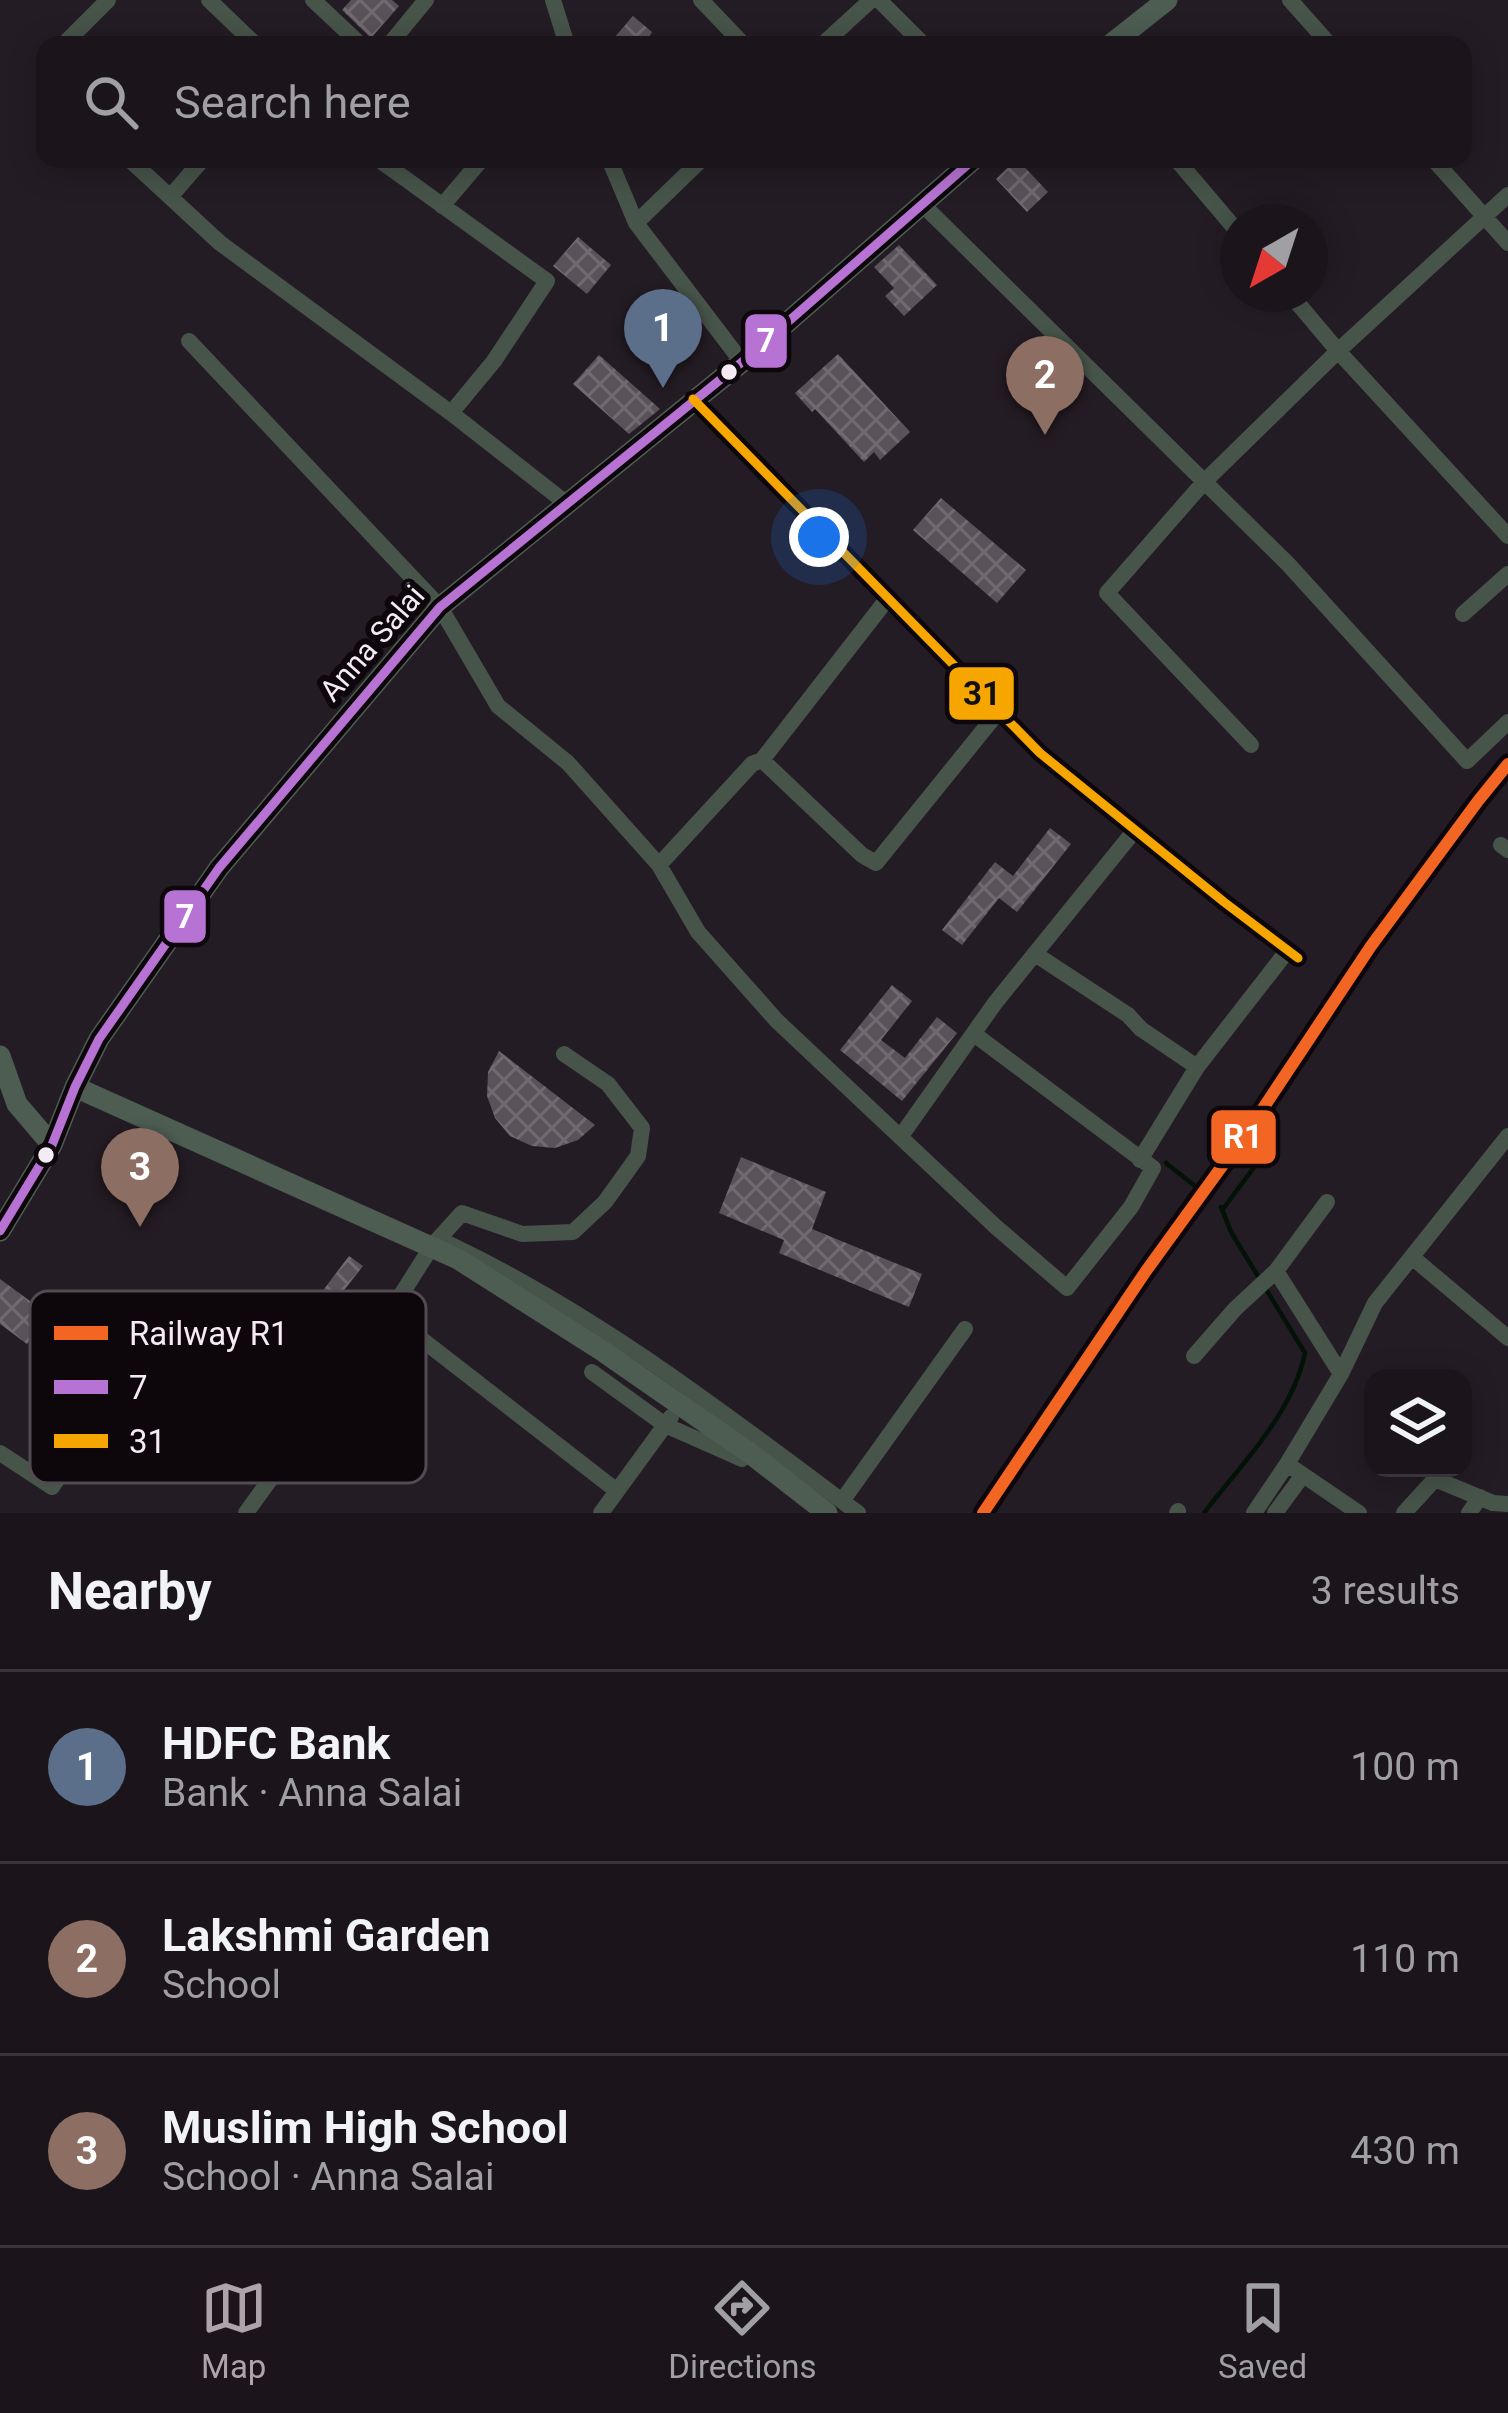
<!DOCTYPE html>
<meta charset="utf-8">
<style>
:root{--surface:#1b151b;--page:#282228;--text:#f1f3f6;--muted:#a09fa3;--line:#39343a;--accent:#aca3ab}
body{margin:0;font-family:Roboto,sans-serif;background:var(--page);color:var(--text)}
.controls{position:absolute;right:36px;bottom:36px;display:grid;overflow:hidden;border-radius:24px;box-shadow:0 6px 30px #0003}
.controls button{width:108px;height:108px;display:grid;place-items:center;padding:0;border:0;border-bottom:3px solid var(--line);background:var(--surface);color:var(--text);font:60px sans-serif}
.compass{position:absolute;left:1220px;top:204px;width:108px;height:108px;border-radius:50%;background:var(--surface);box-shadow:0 6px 30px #0003;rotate:219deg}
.you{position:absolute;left:819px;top:537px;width:42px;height:42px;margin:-30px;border:9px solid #fff;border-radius:50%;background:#1a73e8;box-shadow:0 0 0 18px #1a73e833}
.badge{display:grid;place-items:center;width:78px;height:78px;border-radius:50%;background:var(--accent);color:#fff;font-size:39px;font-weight:700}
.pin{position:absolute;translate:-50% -99px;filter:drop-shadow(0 3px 6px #0008)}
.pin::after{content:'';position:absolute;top:63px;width:42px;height:36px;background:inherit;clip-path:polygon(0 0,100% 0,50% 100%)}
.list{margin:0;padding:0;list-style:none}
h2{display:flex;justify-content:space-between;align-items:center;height:156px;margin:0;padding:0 48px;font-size:51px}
h2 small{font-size:39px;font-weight:400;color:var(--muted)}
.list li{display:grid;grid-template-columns:78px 1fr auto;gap:36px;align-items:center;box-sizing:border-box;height:192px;padding:0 48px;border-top:3px solid var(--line)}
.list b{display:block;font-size:45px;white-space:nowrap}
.list p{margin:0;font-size:39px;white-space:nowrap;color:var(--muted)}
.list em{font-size:39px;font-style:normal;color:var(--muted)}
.icon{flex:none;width:66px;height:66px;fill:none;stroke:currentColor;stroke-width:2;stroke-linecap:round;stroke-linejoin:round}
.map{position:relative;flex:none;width:1508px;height:1513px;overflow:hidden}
.search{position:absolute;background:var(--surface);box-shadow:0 6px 30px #0003;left:36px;right:36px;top:36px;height:132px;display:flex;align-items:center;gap:30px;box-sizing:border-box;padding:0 42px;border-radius:24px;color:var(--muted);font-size:45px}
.sheet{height:732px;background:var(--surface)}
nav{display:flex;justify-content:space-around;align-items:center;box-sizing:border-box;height:168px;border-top:3px solid var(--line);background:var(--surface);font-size:33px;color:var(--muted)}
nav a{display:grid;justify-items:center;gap:6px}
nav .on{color:var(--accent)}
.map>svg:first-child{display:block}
</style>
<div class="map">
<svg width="1508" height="1513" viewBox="0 0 1508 1513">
<defs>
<pattern id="building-cross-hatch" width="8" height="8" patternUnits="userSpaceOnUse" patternTransform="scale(3)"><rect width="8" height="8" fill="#595259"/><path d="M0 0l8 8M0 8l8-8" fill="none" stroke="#716b71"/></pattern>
</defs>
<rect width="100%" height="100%" fill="#241c24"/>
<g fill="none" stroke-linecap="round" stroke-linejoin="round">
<path stroke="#031206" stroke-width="4.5" d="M1166,1163l34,27
M1223,1209l52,-70
M1204,1513c37,-49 88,-98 101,-160l-74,-121 -10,-25"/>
</g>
<path fill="url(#building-cross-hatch)" d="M351,0h41l7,6 -28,32 -29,-28z
M633,16l19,16 -3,5 9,8h-50z
M1017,159l31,33 -21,20 -31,-33z
M578,237l33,28 -24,29 -34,-28z
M899,245l38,40 -33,31 -19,-20 9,-8 -20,-21z
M838,354l72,78 -30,28 -6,-8 -10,10 -49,-53 -3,3 -17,-19z
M599,355l61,54 -31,25 -56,-50z
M941,498l85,72 -29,33 -84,-73z
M1050,828l21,16 -54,68 -18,-14 -37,47 -20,-15 53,-68 18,14z
M892,985l20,16 -31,39 24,18 32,-41 20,16 -55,68 -62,-51z
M499,1051l96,74 -17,15 -23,8 -23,-2 -22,-10 -15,-18 -8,-22 1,-24z
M741,1157l85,35 -14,37 110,45 -13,33 -130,-54 5,-13 -65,-27z
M349,1256l14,10 -29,37 -13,-10z
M0,1279l49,36 -22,29 -27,-20z"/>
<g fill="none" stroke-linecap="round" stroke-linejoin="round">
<path stroke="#47544a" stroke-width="16" d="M209,0l47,45
M313,0l48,45
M553,0l14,45
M701,0l43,45
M879,0l45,45
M1290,0l40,45
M63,45l45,-45
M389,45l37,-45
M822,45l49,-45
M129,159l91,84 231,170 115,90
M378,159l169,122 -53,80 -43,52
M609,159l27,64 106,139
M1176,159l62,73
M1433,159l75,84
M170,197l33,-38
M923,205l365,359 179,197 41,-39
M442,206l40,-47
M636,223l66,-64
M1290,294l48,57 170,185
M189,341l251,266 58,99 70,57 91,102
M693,399l347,354 184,149 74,56
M888,598l-126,162 -10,4 -93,101 39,67 79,89 219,206 71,61 64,-81 22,-39 -179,-134
M1463,614l45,-40
M1251,745l-144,-152 97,-111 134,-131 170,-156
M762,760l100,95 14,8 123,-152
M1501,845l7,5
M1035,954l93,61 13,14 56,38
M901,1136l94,-133 140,-173
M1140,1160l57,-93 91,-117
M449,1244c148,70 279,172 409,269
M1412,1257l96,81
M1276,1271l65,103
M389,1314l228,177
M1194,1356l41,-47 41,-38 51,-69
M592,1372l73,53 77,34
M0,1453l52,34 44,-67
M1287,1464l54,-90 34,-71 133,-167
M842,1501l123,-172
M246,1513l143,-199 43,-68 30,-33 60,21 51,-2 32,-30 33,-46 4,-28 -34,-44 -44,-30
M601,1513l70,-96
M1177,1513l1,-2
M1254,1513l33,-49 72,49
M1275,1513l28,-38
M1404,1513l31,-34 58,24 15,1
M1469,1513l11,-16"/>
<path stroke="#4d5d52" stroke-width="21" d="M1110,45l57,-45
M0,1056l17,48 35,41
M75,1087l383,172 146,93 147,102 76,59
M0,1231l52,-86 23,-58 24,-48 120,-171 221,-261 302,-245 232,-203"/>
<defs>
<path id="bus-1" d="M0,1231l52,-86 23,-58 24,-48 120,-171 221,-261 302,-245 232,-203"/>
<path id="bus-2" d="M693,399l347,354 184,149 74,56"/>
</defs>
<use href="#bus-1" stroke="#0d070c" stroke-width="18"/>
<use href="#bus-2" stroke="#0d070c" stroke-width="18"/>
<use href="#bus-1" stroke="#b673d3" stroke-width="9"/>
<use href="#bus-2" stroke="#f7a600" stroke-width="9"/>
<defs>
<path id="rail-1" d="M983,1513l163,-242 108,-149 117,-176 107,-145 30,-37"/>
</defs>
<use href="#rail-1" stroke="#0d070c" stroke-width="21"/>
<use href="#rail-1" stroke="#f26522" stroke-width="12"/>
</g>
<g fill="#f5ebf4" stroke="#0d070c" stroke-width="4.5">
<circle cx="729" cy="372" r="10"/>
<circle cx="46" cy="1155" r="10"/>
</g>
<g text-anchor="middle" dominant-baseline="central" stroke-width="12" stroke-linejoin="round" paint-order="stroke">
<g font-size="30" fill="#f5ebf4" stroke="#0d070c">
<text transform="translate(372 643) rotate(-49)">Anna Salai</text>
</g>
</g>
<rect x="30" y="1291" width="396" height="192" rx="18" fill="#0d070c" stroke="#534b52" stroke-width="3"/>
<rect x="54" y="1326" width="54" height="14" fill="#f26522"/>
<rect x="54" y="1380" width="54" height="14" fill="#b673d3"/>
<rect x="54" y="1434" width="54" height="14" fill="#f7a600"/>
<g font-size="33" fill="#f5ebf4">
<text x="129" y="1345">Railway R1</text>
<text x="129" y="1399">7</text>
<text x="129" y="1453">31</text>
</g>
<g stroke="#0d070c" stroke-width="4.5">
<rect x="743" y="312" width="46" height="58" rx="12" fill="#b673d3"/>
<rect x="947" y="665" width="69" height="57" rx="12" fill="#f7a600"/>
<rect x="162" y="888" width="46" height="57" rx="12" fill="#b673d3"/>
<rect x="1209" y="1108" width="69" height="58" rx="12" fill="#f26522"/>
</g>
<g font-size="33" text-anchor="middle" font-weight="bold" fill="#fff">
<text x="766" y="352">7</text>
<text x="185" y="928">7</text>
<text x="1243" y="1148">R1</text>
</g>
<g font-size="33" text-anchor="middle" font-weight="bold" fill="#111">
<text x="982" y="705">31</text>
</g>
</svg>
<div class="controls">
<button><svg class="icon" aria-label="layers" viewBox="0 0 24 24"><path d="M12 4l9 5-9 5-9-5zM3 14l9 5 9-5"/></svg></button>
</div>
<svg class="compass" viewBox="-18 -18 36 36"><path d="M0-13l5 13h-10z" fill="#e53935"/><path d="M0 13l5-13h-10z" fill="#a09fa3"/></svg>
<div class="you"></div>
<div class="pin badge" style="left:663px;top:388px;background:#5c6f8a">1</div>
<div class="pin badge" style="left:1045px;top:435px;background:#8d6e63">2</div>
<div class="pin badge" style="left:140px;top:1227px;background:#8d6e63">3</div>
<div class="search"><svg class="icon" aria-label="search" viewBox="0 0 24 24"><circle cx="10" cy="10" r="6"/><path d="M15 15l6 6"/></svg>Search here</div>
</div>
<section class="sheet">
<h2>Nearby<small>3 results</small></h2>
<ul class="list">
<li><span class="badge" style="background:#5c6f8a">1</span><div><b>HDFC Bank</b><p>Bank · Anna Salai</p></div><em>100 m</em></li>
<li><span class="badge" style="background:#8d6e63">2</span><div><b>Lakshmi Garden</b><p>School</p></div><em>110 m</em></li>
<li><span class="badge" style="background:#8d6e63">3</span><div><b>Muslim High School</b><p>School · Anna Salai</p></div><em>430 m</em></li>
</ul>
</section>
<nav>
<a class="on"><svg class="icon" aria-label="map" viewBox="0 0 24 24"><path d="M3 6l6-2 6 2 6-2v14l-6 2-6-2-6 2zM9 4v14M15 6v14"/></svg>Map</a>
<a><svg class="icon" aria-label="directions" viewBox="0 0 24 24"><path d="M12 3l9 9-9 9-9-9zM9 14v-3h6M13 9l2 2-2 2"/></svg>Directions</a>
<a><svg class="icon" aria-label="saved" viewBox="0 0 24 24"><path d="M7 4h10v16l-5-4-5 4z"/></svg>Saved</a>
</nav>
